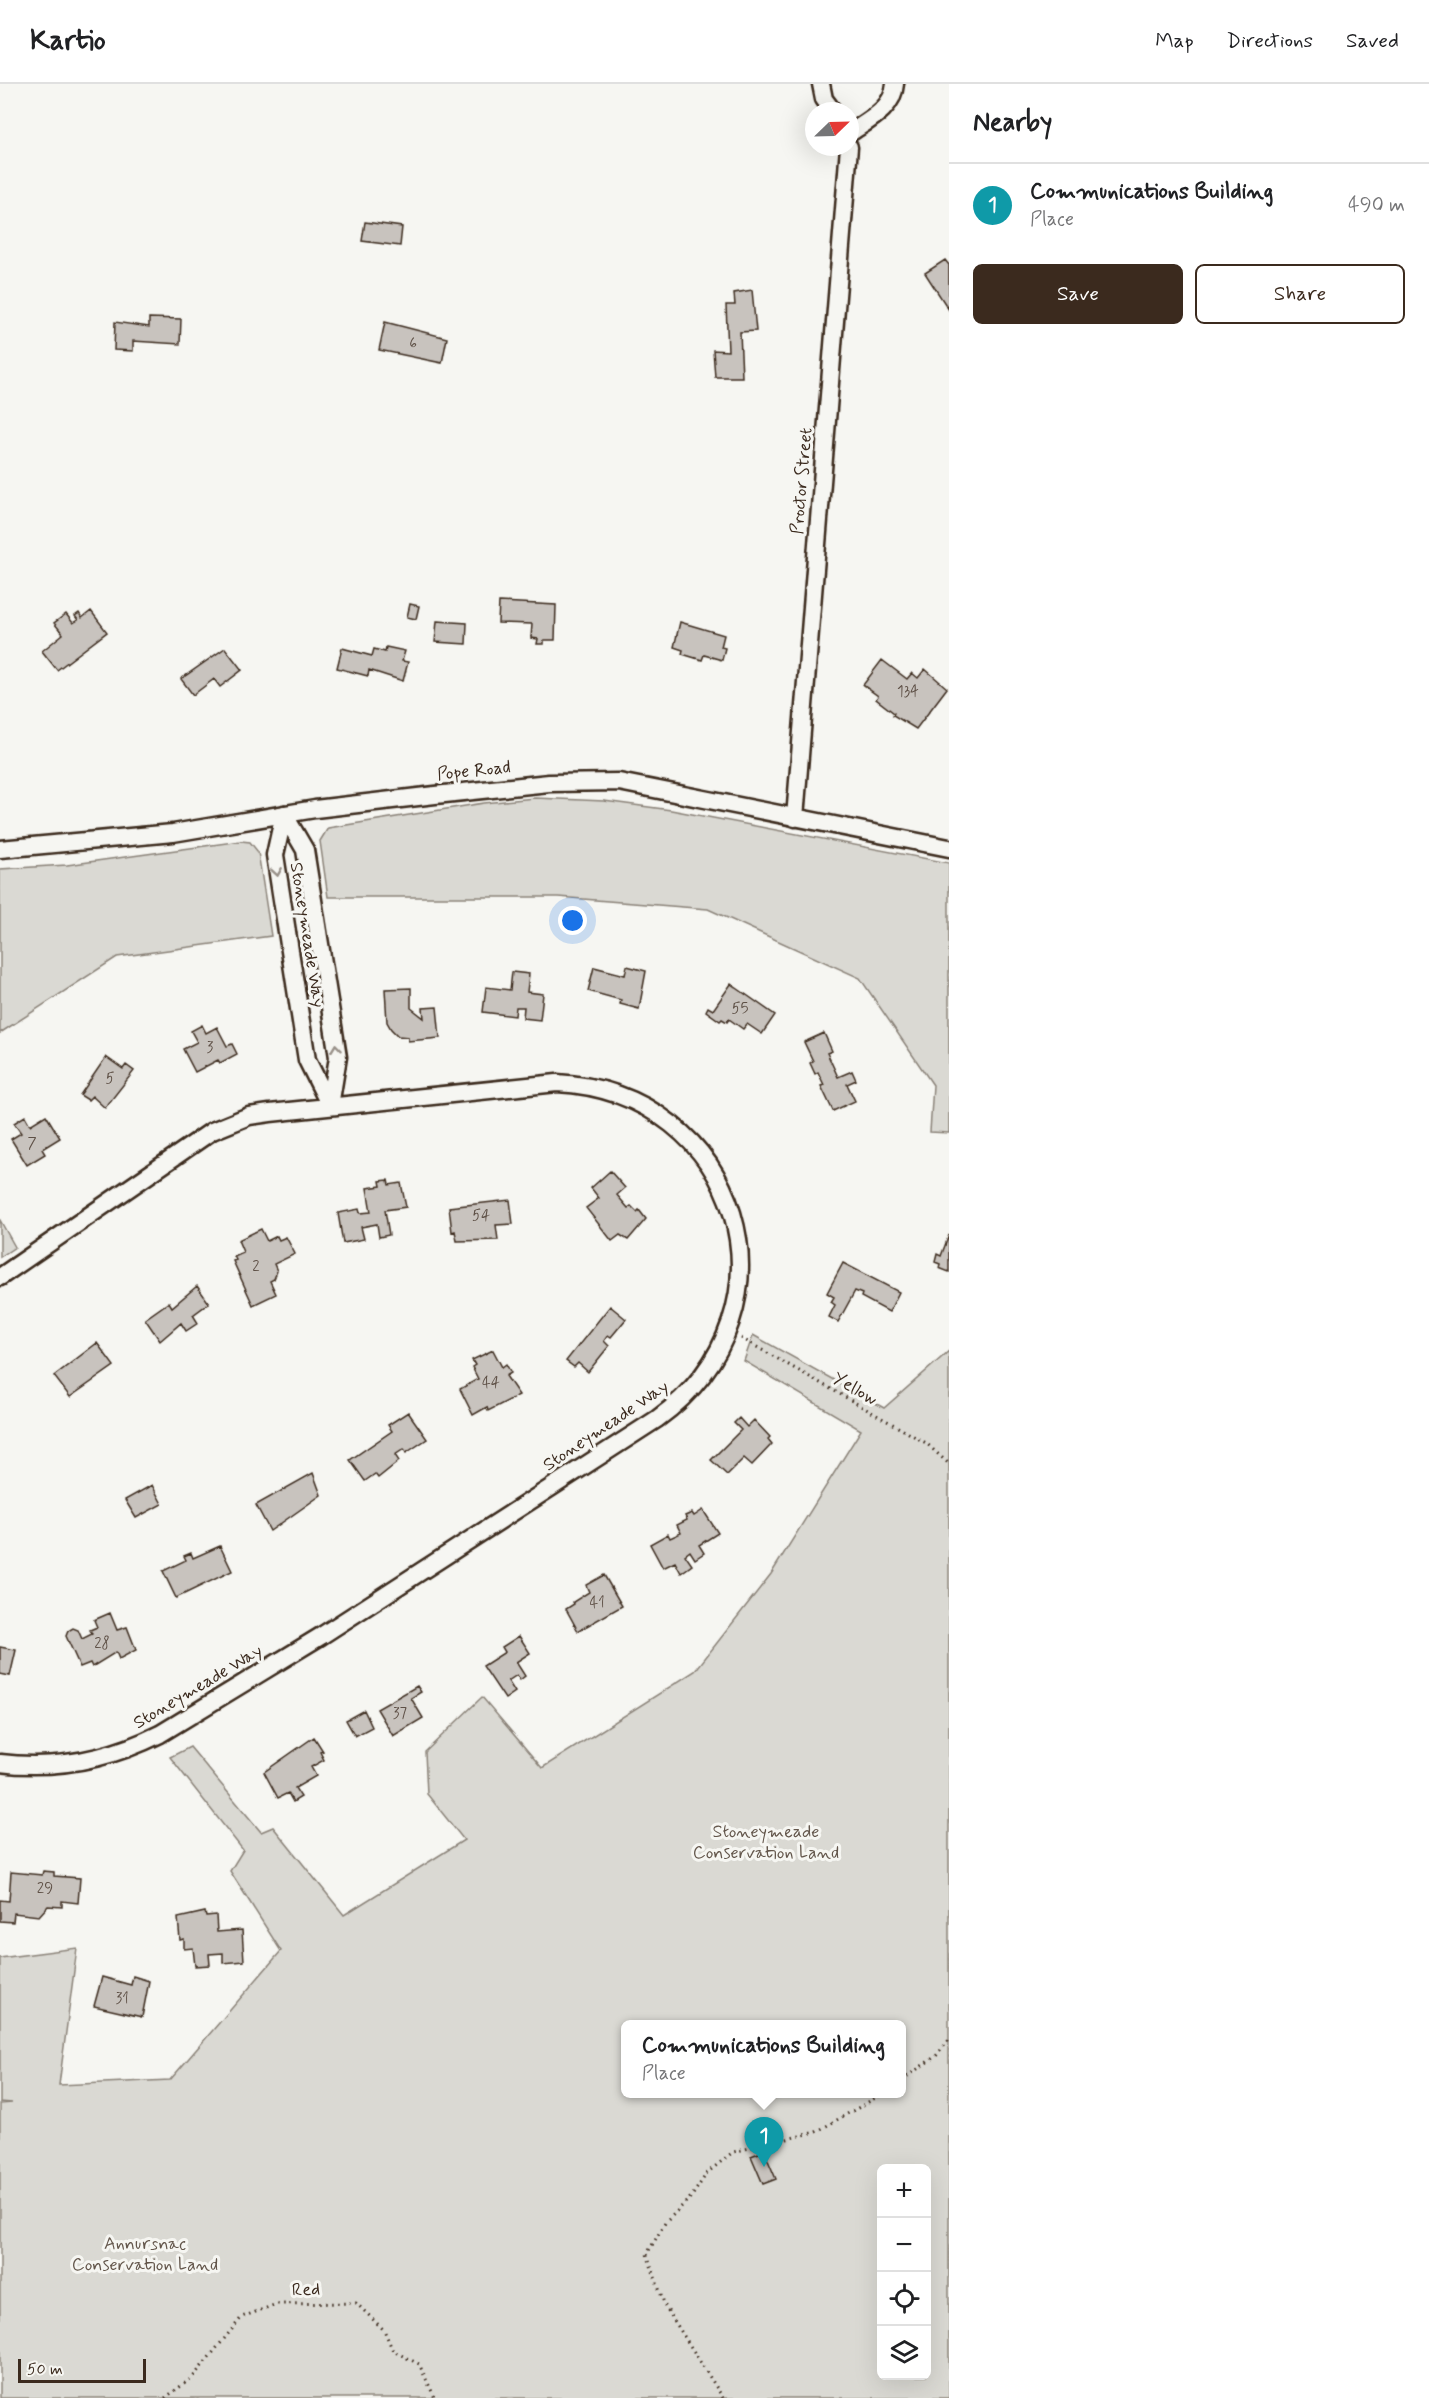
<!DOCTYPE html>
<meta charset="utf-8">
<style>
:root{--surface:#fff;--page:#f6f6f6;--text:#202124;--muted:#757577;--line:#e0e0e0;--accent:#3b2a1e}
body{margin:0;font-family:Mynerve,sans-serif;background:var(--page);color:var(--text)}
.controls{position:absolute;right:18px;bottom:18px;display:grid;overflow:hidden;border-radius:9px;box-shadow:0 6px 24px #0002}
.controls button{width:54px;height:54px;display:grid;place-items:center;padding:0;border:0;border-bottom:2px solid var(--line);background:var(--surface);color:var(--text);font:30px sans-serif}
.compass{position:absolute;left:805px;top:18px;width:54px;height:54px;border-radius:50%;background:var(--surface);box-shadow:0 6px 24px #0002;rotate:67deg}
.scale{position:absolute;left:18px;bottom:15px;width:128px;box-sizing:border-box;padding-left:6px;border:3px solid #3b2a1e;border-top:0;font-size:16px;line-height:21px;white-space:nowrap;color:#3b2a1e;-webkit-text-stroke:4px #f6f6f2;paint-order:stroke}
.you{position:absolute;left:573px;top:837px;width:21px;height:21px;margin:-15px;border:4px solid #fff;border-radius:50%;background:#1a73e8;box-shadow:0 0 0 9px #1a73e833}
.badge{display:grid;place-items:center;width:39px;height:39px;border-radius:50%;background:var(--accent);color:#fff;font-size:20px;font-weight:700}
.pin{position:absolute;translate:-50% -50px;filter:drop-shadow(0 2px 3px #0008)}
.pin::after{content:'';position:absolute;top:32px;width:21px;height:18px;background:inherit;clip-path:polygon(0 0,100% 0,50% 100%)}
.popup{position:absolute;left:621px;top:1936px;width:285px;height:78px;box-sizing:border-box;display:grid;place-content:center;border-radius:9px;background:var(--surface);filter:drop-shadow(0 2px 4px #0005);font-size:20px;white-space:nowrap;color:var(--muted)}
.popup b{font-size:22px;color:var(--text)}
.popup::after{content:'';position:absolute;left:50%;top:100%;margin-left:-12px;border:12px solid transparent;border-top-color:var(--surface)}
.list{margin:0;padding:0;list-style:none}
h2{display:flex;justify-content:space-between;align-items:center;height:78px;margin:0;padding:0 24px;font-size:26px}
h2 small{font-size:20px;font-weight:400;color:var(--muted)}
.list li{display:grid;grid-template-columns:39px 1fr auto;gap:18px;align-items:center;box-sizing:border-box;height:84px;padding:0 24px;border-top:2px solid var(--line)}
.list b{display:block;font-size:22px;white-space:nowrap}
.list p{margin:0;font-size:20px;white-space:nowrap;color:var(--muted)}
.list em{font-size:20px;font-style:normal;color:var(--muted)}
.actions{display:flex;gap:12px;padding:18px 24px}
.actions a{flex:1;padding:14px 0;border:2px solid var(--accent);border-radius:9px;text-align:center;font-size:21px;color:var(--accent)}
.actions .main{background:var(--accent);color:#fff}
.icon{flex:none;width:33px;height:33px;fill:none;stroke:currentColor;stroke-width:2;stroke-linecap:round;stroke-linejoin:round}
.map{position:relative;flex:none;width:949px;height:2314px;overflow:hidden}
header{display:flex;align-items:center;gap:36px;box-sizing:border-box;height:84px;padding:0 30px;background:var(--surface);border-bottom:2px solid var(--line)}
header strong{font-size:28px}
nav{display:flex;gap:33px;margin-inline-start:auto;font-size:21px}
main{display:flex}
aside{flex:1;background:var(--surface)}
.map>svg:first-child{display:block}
</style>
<header>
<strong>Kartio</strong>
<nav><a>Map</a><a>Directions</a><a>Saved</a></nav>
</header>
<main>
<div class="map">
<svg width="949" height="2314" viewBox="0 0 949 2314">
<rect width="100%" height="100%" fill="#f6f6f2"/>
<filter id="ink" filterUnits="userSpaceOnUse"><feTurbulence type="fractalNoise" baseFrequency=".0167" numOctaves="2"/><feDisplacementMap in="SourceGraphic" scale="12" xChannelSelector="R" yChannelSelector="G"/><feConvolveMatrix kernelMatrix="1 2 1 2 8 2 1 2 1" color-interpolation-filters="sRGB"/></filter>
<g filter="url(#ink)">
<path fill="#dad9d3" stroke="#8a8278" stroke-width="1.5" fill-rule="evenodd" d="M535,714l69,3 67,9 278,53v270l-19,-1 3,-47 -73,-107 -152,-69 -150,-12h-230l-8,-56 8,-13 156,-25z
M241,757l9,1 8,10 13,84 -154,21 -117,76v-164l67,-4z
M0,1136l15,27 -15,10z
M753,1251l131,73 65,-57v1047h-949v-294l12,-1 -12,-1v-144l77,-10 -18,137 111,-5 111,-129 -51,-80 13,-21 -73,-93 20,-10 71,85 12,-5 71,88 120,-75 -37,-46 -2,-42 57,-55 60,71 153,-97 76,-97 90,-144 -117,-69zM626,1940h276v70h-276zM882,2084h44v208h-44z"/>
<path fill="#c8c3be" stroke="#3b2a1e" stroke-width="1.5" d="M365,138l37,5 -2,19 -38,-5z
M945,176l4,5v45l-24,-37z
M752,206l4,41 -16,1 2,45h-27l-2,-27 15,1 -2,-46h9l-1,-12z
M149,234l32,1 -1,25 -47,-3v10l-19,-1 1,-28 34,5z
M385,238l62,16 -5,25 -63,-13z
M499,518l57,3 -1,35h-11v4h-7l1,-5 -7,-1 1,-14 -34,-1z
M410,520l9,2 -3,13 -9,-2z
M91,527l16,21 -50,38 -15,-19 21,-17 -9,-11 12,-9 7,9 5,-3 -3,-4 4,-3 3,5z
M437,537l30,2 -1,21 -31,-2z
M680,538l44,13 -3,12 4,1 -3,12 -18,-5 -2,5 -20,-6 1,-4 -9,-3z
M386,563l19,4 -3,10 6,1 -5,19 -34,-11 -1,6 -31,-8 5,-20 30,8 2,-7 11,3z
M225,564l17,22 -22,17 -6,-8 -21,16 -12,-16z
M882,576l25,19 5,-6 6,5 7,-9 22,19 -31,41 -23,-14 1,-2 -18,-14 2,-3 -15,-11z
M627,882l19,5 -7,38 -19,-5 1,-4 -33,-9 6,-24 31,8z
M512,888l17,2 -2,18 16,2 -3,26 -17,-2 1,-11h-8l-1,9 -32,-4 3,-25 24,3z
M731,900l44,31 -13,19 -15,-10 -4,5 -14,-10 -2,3 -5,-3 -2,2 -14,-10 2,-4 5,3z
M411,904v20l13,10 -1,-10 14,-1 3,31 -32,3v-4l-10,-1 -7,-7 -4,-7 -2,-33z
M202,941l4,8 11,-6 10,19 5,-2 5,10 -17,9 -2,-3 -23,12 -12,-23 14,-7 -6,-11z
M824,949l8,18 -5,2 11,24 14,-6 4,9 -9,4 8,17 -22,10 -12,-25 3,-1 -6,-13 -3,2 -5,-11 3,-2 -9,-19z
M106,973l17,12 3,-4 8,6 -29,37 -13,-12 -4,4 -8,-5z
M46,1031l14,23 -18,11 3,5 -18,11 -16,-26 10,-6 -7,-10 11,-7 5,9z
M610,1087l15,17 -8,7 11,13 3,-2 6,6 2,-2 7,9 -18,21 -8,-5 -8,6 -26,-33 13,-10 -8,-10z
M388,1096l1,5 12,-2 5,24 -21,3 4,25 -10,2 -2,-13 -16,3 3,12 -21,4 -5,-30 21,-4 1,4 11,-1 -4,-24 14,-2 -1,-5z
M510,1116l3,24 -17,1 2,15 -41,1 -2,-10 -3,1 -3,-25z
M261,1145l6,12 10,-5 2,4 7,-3 9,17 -21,10 3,7 -3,8 -4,2 6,13 -23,11 -20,-44 3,-1 -2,-4 9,-4 -5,-12z
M949,1151v37l-10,-4 1,-4 -5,-2 2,-8 4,2z
M843,1179l56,29 -10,20 -28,-15 1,-3 -7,-3 -17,31 -9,-5 6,-12 -4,-3 3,-5 -7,-4z
M197,1202l12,17 -16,12 5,8 -12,8 -5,-8 -21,18 -15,-22 24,-17 3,5z
M610,1222l16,13 -15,18 -3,-2 -4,6 5,5 -21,26 -10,-9 -4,4 -8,-6z
M97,1259l17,23 -44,31 -16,-21z
M493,1266l9,17 4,-3 5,9 -5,3 13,19 -31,16 -1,-4 -14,8 -13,-26 18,-10 -6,-12 3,-2 -3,-5z
M408,1328l19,27 -21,14 -2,-4 -9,6 4,6 -21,17 -3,-4 -10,7 -15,-21 42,-29 -4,-6z
M739,1334l8,9 7,-7 16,17 -2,2 4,5 -20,21 -8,-7 -17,17 -16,-15 30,-30 -7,-7z
M313,1389l8,22 -51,36 -14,-26z
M152,1401l10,19 -26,14 -11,-18z
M703,1426l15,23 -19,12 5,8 -9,6 -5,-8 -5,4 7,10 -11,8 -6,-11 -12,6 -13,-24 18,-10 2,4 11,-5 -4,-8 10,-5 -2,-4 7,-3 2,3z
M220,1462l12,25 -56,27 -13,-27 23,-11 -2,-4 7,-3 2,5z
M604,1491l18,31 -44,25 -12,-22 8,-5 -1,-2 16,-10 -3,-7z
M110,1529l7,17 10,-3 9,23 -17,9 -3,-7 -24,15 -2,-4 -10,4 -14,-31 2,-5 5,-3 5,2 4,9 10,-5 -2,-4 7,-3 -3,-7z
M519,1552l11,17 -14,9 9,14 -5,4 -3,-5 -9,6 7,11 -10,7 -22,-33 22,-14 -3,-5z
M0,1563l16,3 -6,26 -10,-2z
M417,1602l4,6 -10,6 12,20 -30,18 -16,-27z
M364,1626l8,17 -17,9 -9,-16z
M314,1653l9,14 -3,1 4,8 -13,7 5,9 -21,12 6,9 -8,5 -5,-9 -10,5 -14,-26z
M43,1787l11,1v4l26,2 -2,25 -16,-2v6l-14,-1 -9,10 -25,-3 -1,9 -13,-1v-21l9,1 2,-29 31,3z
M205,1828l1,4 10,-1 1,17 25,-2 2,31 -21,2v-10l-14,1 1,11 -15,1 -2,-18 -9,1v-10l-4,1 -2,-22z
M133,1892l16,5 -7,36 -48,-11 8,-29 29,8z
M764,2067l12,28 -13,5 -12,-28z"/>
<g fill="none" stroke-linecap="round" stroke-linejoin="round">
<defs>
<path id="minor" d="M821,0l3,15 9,12
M850,49c19,-13 43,-24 45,-49
M284,730l21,36 33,207 -8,49
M284,730l-9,41 32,205 23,46
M795,734l54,-671
M0,765l173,-16 142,-24 120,-14 114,-12 70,-1 330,66
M0,1193l212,-146 37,-15 21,-3 287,-30c184,9 250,228 100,336l-336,217 -161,98c-50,25 -104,36 -160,29"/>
</defs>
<use href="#minor" stroke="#3b2a1e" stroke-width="21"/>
<path stroke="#3b2a1e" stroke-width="3" stroke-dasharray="1.5 4.5" stroke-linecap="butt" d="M741,1254l185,105 23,21
M902,1996l34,-24 13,-16
M165,2314l28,-21 49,-60 35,-13 79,-1 28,27 9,21 26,13 16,34
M723,2314l-58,-92 -18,-52 18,-31 27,-27 15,-23 26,-21 83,-20 66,-38"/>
<use href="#minor" stroke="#f6f6f2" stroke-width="16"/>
</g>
<defs><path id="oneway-chevron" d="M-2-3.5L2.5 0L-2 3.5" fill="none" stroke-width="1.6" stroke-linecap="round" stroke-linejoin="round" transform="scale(1.5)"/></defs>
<g stroke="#989088">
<use href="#oneway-chevron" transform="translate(277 788) rotate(81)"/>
<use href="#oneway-chevron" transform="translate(336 964) rotate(-97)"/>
</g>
</g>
<g text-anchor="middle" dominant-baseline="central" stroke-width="6" stroke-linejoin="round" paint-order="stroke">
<g font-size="15" fill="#5e5046">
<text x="413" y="260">6</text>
<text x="908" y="608">134</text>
<text x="740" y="925">55</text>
<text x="210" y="964">3</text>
<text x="110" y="995">5</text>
<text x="32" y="1060">7</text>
<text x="481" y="1132">54</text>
<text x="256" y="1183">2</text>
<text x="491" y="1299">44</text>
<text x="597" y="1519">41</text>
<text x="102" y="1560">28</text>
<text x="400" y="1630">37</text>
<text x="45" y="1805">29</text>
<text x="122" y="1915">31</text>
</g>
<g font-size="18" fill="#3b2a1e" stroke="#f6f6f2">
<text transform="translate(802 397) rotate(-85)">Proctor Street</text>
<text transform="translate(474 687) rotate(-6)">Pope Road</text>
<text transform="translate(307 851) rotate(81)">Stoneymeade Way</text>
<text transform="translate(855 1305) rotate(30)">Yellow</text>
<text transform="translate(606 1342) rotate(-34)">Stoneymeade Way</text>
<text transform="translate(198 1603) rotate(-31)">Stoneymeade Way</text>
<text transform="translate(306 2206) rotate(-2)">Red</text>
</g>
<g font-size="18" fill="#63564b" stroke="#f6f6f2">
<text x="766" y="1748">Stoneymeade<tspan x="766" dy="21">Conservation Land</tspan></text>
<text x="145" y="2160">Annursnac<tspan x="145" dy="21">Conservation Land</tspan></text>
</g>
</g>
</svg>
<div class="controls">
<button>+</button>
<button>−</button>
<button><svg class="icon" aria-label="locate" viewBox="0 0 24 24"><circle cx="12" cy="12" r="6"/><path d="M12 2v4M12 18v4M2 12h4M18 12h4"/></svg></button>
<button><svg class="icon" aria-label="layers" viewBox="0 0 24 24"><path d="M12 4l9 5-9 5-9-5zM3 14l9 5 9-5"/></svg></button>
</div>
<svg class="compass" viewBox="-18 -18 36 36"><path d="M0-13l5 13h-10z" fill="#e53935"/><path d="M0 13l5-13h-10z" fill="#757577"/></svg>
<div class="scale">50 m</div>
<div class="you"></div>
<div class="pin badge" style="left:764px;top:2083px;background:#0f9aa8">1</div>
<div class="popup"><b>Communications Building</b>Place</div>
</div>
<aside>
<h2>Nearby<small></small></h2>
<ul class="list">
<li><span class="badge" style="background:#0f9aa8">1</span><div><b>Communications Building</b><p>Place</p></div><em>490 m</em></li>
</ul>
<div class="actions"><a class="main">Save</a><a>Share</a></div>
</aside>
</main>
